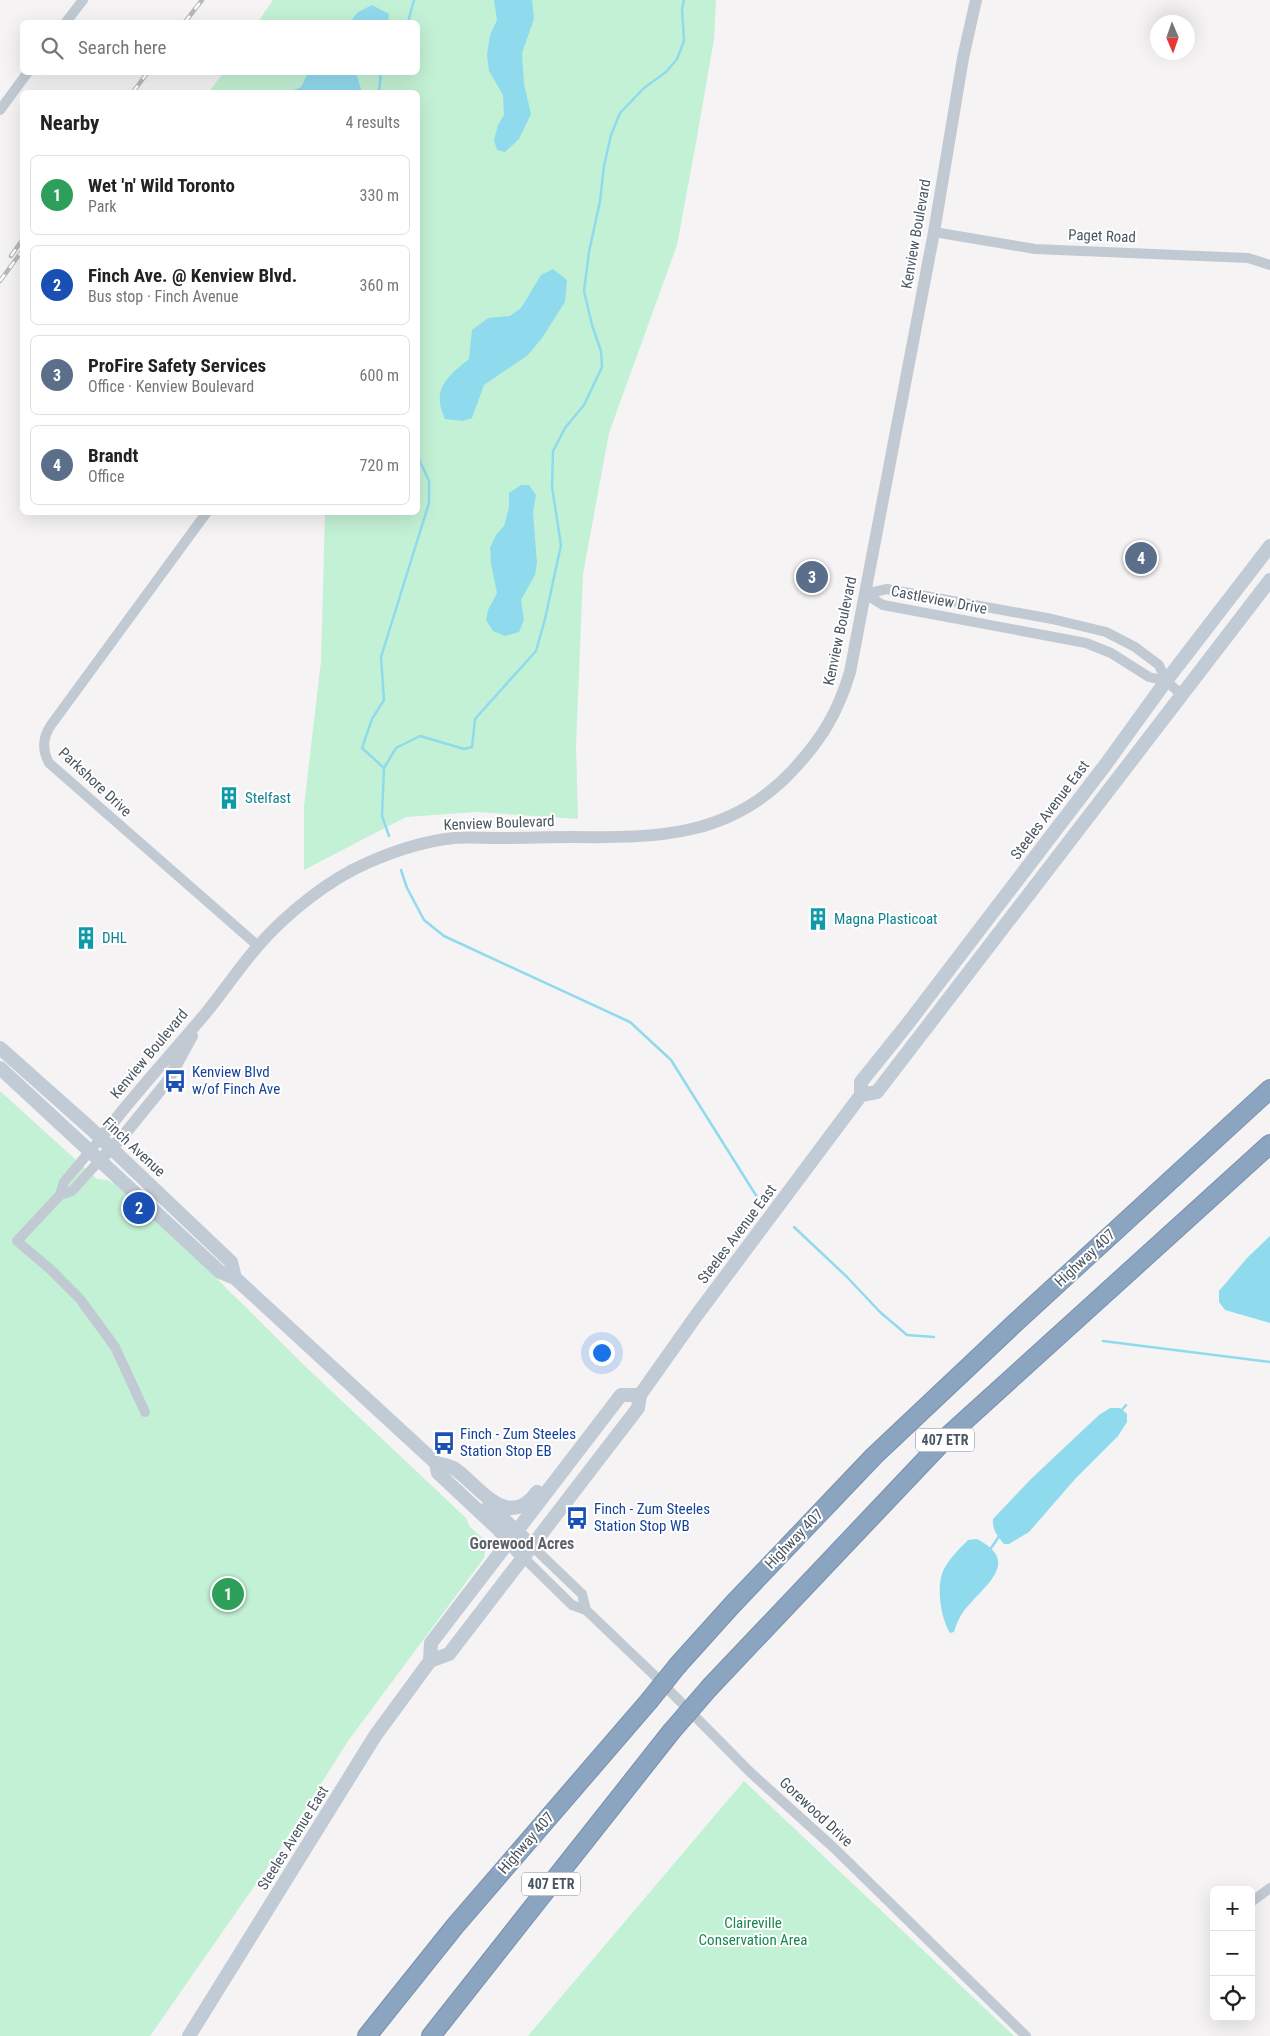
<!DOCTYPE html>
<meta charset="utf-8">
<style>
:root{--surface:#fff;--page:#f6f6f6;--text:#222;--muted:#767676;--line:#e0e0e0;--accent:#d93025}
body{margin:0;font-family:"Roboto Condensed",sans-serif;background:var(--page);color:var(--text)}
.controls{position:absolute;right:15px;bottom:15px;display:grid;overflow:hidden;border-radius:8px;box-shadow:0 5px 20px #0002}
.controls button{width:45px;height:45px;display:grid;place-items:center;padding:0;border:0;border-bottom:1px solid var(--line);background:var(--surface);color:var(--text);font:25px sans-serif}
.compass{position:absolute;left:1150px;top:15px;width:45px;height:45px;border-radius:50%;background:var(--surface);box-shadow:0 5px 20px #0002;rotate:178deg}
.you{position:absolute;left:601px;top:1352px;width:18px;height:18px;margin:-12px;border:4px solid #fff;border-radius:50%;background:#1a73e8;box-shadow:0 0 0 8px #1a73e833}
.badge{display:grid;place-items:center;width:32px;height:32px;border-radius:50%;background:var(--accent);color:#fff;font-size:16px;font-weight:700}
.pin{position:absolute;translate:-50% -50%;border:2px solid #fff;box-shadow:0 1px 5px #0006}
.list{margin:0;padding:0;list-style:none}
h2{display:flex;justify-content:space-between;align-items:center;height:65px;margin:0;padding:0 20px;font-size:21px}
h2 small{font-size:16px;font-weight:400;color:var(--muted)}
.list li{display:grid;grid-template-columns:32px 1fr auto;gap:15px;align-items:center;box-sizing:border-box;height:80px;margin:0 10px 10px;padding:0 10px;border:1px solid var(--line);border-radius:8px}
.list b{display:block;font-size:19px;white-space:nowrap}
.list p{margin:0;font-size:16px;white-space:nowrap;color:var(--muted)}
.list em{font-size:16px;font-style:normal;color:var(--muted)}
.icon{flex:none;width:28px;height:28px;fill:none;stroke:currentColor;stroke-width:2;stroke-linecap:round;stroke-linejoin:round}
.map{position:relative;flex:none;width:1270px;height:2036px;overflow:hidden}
.search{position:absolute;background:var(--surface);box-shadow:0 5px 20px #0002;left:20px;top:20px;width:400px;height:55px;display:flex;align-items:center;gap:12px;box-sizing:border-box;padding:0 18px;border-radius:8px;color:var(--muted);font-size:19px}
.panel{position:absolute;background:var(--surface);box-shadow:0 5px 20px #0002;left:20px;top:90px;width:400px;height:425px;border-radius:8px}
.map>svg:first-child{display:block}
</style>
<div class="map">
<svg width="1270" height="2036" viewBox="0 0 1270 2036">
<rect width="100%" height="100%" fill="#f5f3f3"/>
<path fill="#c3f1d5" d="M273,0h443l-2,39 -19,109 -18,97 -68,188 -26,141 -7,172 2,73 -102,-7 -70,5 -102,53v-63l17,-146 4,-148 93,-1v-420h-209l14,-19 195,-1v-50h-160z
M0,1091l97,88 10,1 8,4 97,90 96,95 158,149 4,9 17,15 -3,16 -136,183 -70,111 -128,184h-150z
M744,1781l270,255h-486z"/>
<path fill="#90daee" d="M494,0h38l2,19 -12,34 2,31 7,30 -12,25 -14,13 -8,-2 -3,-10 4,-15 6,-10 -1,-20 -14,-24 -2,-16 3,-20 7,-15z
M372,5l17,9 -1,8h-38l8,-10z
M308,73h48l5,16 -1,3h-71l12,-5z
M553,269l14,11 -2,22 -23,36 -14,17 -44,30 -12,33 -9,3 -18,-2c-14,-30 2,-42 24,-60l3,-29 16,-12 22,-2 11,-8 20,-33z
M521,485h8l7,10 -3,18 4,50 -2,12 -14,25 3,20 -5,12 -14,4 -12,-5 -7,-11 2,-10 9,-17 -6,-29 -1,-16 6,-13 8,-9 5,-19v-14z
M1270,1236v87l-45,-13 -6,-8v-11l28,-33z
M1110,1408h10l7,6v8l-9,14 -42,42 -47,54 -20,12h-5c-7,-9 -12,-14 -11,-25l38,-40 68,-64z
M977,1539c42,22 12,43 -8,66 -8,8 -12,17 -15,27l-4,1c-9,-14 -14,-46 -7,-62 6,-12 16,-22 25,-31z"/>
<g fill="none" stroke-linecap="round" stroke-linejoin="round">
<path stroke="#90daee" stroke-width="2.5" d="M408,22l6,-22
M379,92l2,-20
M384,768l-22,-20 10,-29 12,-19 -3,-43 48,-154v-22l-11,-24
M389,836l-7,-20 2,-48 12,-20 24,-12 44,13 8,-2 3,-28 61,-68 9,-32 16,-74 -9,-58 1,-36 12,-23 19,-23 18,-38 -1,-16 -9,-26 -8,-34 5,-39 11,-51 4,-35 7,-31 9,-22 24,-25 22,-16 11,-13 7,-18 -2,-32 2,-9
M401,870l6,18 17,32 20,16 186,86 41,38 86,137
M794,1227l53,50 33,35 27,23 27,2
M1103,1341l167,21
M1121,1411l5,-6
M989,1551l11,-16"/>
<defs>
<path id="motorway" d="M678,1665l55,-61 141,-148 141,-133 255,-234
M710,1687l239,-252 321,-291
M367,2036l88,-110 194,-225
M431,2036l240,-304"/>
</defs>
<use href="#motorway" stroke="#7690ad" stroke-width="20"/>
<path stroke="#c1cad2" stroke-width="10" d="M66,22l17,-22
M0,110l28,-38
M934,232l101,17 213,9 22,7
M207,512l-156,213c-9,13 -9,25 -2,38l209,183
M865,594l18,11 203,38 25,10 38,24 17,4 15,13
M865,594l22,-5 165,30 54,13 29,15 24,18 7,16
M100,1160l-28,31 -12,4 -43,46 33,28 30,30 35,48 30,65
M60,1195l4,-13 37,-44
M532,1546l50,48 4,16
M524,1558l48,47 14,5 67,64 98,99 82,74 193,189
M1251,1902l19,-14"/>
<path stroke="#c1cad2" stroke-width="12" d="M101,1138c32,-43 69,-82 104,-124 18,-22 34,-46 53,-68 28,-32 70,-66 109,-83 27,-12 58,-22 87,-25 14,-1 29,0 43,0 26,0 51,-1 76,-1 85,1 158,0 220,-67 29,-31 45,-58 57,-98l84,-440 29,-174 13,-58
M100,1160l23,-24 44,-54 25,-46"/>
<path stroke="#c1cbd6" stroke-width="14" d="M0,1048l90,80 141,134 4,16
M0,1068l220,204 15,6 201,185c6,2 13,2 19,6 24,17 53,63 82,23
M861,1095l16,-3 393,-512
M436,1463l2,10 60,56 26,29
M489,1505l43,41
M430,1661l19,-7 189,-246 2,-13 56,-79 165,-221v-13l45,-56 200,-262 60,-83 104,-135
M189,2036l186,-300 55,-75 1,-18 190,-248h19"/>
<use href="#motorway" stroke="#8ba5c1" stroke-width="18"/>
<defs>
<path id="rail" d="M185,22l17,-22
M133,92l15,-20
M11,256l11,-16
M0,281l22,-30"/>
</defs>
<use href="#rail" stroke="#b5b8bd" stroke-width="4.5"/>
<use href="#rail" stroke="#fff" stroke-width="2.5" stroke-dasharray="8" stroke-linecap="butt"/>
<defs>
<path id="motorway-bridge" d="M649,1701l29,-36
M671,1732l39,-45"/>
</defs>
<use href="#motorway-bridge" stroke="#7690ad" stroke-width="20" stroke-linecap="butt"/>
<use href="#motorway-bridge" stroke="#8ba5c1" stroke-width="18"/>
</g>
<defs>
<symbol id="building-bare" viewBox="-9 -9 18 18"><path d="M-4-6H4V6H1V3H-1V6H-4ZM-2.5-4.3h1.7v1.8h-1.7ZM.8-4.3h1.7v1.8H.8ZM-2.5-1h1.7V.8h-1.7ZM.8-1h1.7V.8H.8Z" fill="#0f9aa8" stroke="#fff" stroke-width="2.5" paint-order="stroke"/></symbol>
<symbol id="bus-bare" viewBox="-9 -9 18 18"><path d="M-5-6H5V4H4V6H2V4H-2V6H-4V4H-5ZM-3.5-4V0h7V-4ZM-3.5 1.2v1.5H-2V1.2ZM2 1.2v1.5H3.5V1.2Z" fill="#1a4fb4" stroke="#fff" stroke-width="2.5" paint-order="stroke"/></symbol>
</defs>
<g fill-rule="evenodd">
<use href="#building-bare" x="213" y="782" width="32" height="32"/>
<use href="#building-bare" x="802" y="903" width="32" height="32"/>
<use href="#building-bare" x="70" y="922" width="32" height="32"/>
<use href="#bus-bare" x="159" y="1065" width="32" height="32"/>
<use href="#bus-bare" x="428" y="1427" width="32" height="32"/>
<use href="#bus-bare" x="561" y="1502" width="32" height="32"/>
</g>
<g text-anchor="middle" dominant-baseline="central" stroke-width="4" stroke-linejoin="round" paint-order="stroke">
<g fill="#fff" stroke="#808990" stroke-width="1">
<rect x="916" y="1428.5" width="58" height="23" rx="4"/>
<rect x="522" y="1872.5" width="58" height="23" rx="4"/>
</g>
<g font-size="14" font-weight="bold" fill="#4a5661">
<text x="945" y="1440">407 ETR</text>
<text x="551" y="1884">407 ETR</text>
</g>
<g font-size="15" fill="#4a5661" stroke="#fff">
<text transform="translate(916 234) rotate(-80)">Kenview Boulevard</text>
<text transform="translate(1102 236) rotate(2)">Paget Road</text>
<text transform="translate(939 600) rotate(11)">Castleview Drive</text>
<text transform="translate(840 631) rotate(-78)">Kenview Boulevard</text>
<text transform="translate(95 782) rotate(43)">Parkshore Drive</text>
<text transform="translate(1050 810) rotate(-53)">Steeles Avenue East</text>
<text transform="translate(499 823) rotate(-2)">Kenview Boulevard</text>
<text transform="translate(149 1054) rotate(-50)">Kenview Boulevard</text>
<text transform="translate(134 1147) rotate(43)">Finch Avenue</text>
<text transform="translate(737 1234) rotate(-53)">Steeles Avenue East</text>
<text transform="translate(1085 1258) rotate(-43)">Highway 407</text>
<text transform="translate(794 1539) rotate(-46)">Highway 407</text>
<text transform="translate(816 1812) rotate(43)">Gorewood Drive</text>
<text transform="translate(293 1838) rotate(-58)">Steeles Avenue East</text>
<text transform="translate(526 1843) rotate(-49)">Highway 407</text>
</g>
<g font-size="15" fill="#0d838f" stroke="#fff" text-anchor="start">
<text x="245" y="798">Stelfast</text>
<text x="834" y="919">Magna Plasticoat</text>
<text x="102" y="938">DHL</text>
</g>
<g font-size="15" fill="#164399" stroke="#fff" text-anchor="start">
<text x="192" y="1072">Kenview Blvd<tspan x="192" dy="17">w/of Finch Ave</tspan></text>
<text x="460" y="1434">Finch - Zum Steeles<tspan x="460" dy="17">Station Stop EB</tspan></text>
<text x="594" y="1509">Finch - Zum Steeles<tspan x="594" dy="17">Station Stop WB</tspan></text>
</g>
<g font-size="15" fill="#17864f" stroke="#fff">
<text x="753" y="1923">Claireville<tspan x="753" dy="17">Conservation Area</tspan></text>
</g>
<g font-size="16" font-weight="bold" fill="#5f6368" stroke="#fff">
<text x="522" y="1543">Gorewood Acres</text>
</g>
</g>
</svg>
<div class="controls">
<button>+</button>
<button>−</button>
<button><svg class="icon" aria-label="locate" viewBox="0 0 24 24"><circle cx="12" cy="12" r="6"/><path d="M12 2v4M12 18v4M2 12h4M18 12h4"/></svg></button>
</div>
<svg class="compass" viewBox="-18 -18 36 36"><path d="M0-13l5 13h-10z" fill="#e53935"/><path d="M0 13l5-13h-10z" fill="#767676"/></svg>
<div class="you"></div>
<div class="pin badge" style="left:228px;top:1594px;background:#2e9e5b">1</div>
<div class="pin badge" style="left:139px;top:1208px;background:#1a4fb4">2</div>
<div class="pin badge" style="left:812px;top:577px;background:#5c6f8a">3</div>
<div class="pin badge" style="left:1141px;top:558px;background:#5c6f8a">4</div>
<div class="search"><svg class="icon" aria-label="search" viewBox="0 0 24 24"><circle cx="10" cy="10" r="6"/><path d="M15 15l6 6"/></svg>Search here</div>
<section class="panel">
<h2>Nearby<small>4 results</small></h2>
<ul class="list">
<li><span class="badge" style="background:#2e9e5b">1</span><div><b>Wet 'n' Wild Toronto</b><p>Park</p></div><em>330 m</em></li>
<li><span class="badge" style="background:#1a4fb4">2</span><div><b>Finch Ave. @ Kenview Blvd.</b><p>Bus stop · Finch Avenue</p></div><em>360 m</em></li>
<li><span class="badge" style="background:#5c6f8a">3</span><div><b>ProFire Safety Services</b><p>Office · Kenview Boulevard</p></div><em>600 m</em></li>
<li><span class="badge" style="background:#5c6f8a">4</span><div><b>Brandt</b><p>Office</p></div><em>720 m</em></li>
</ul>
</section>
</div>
